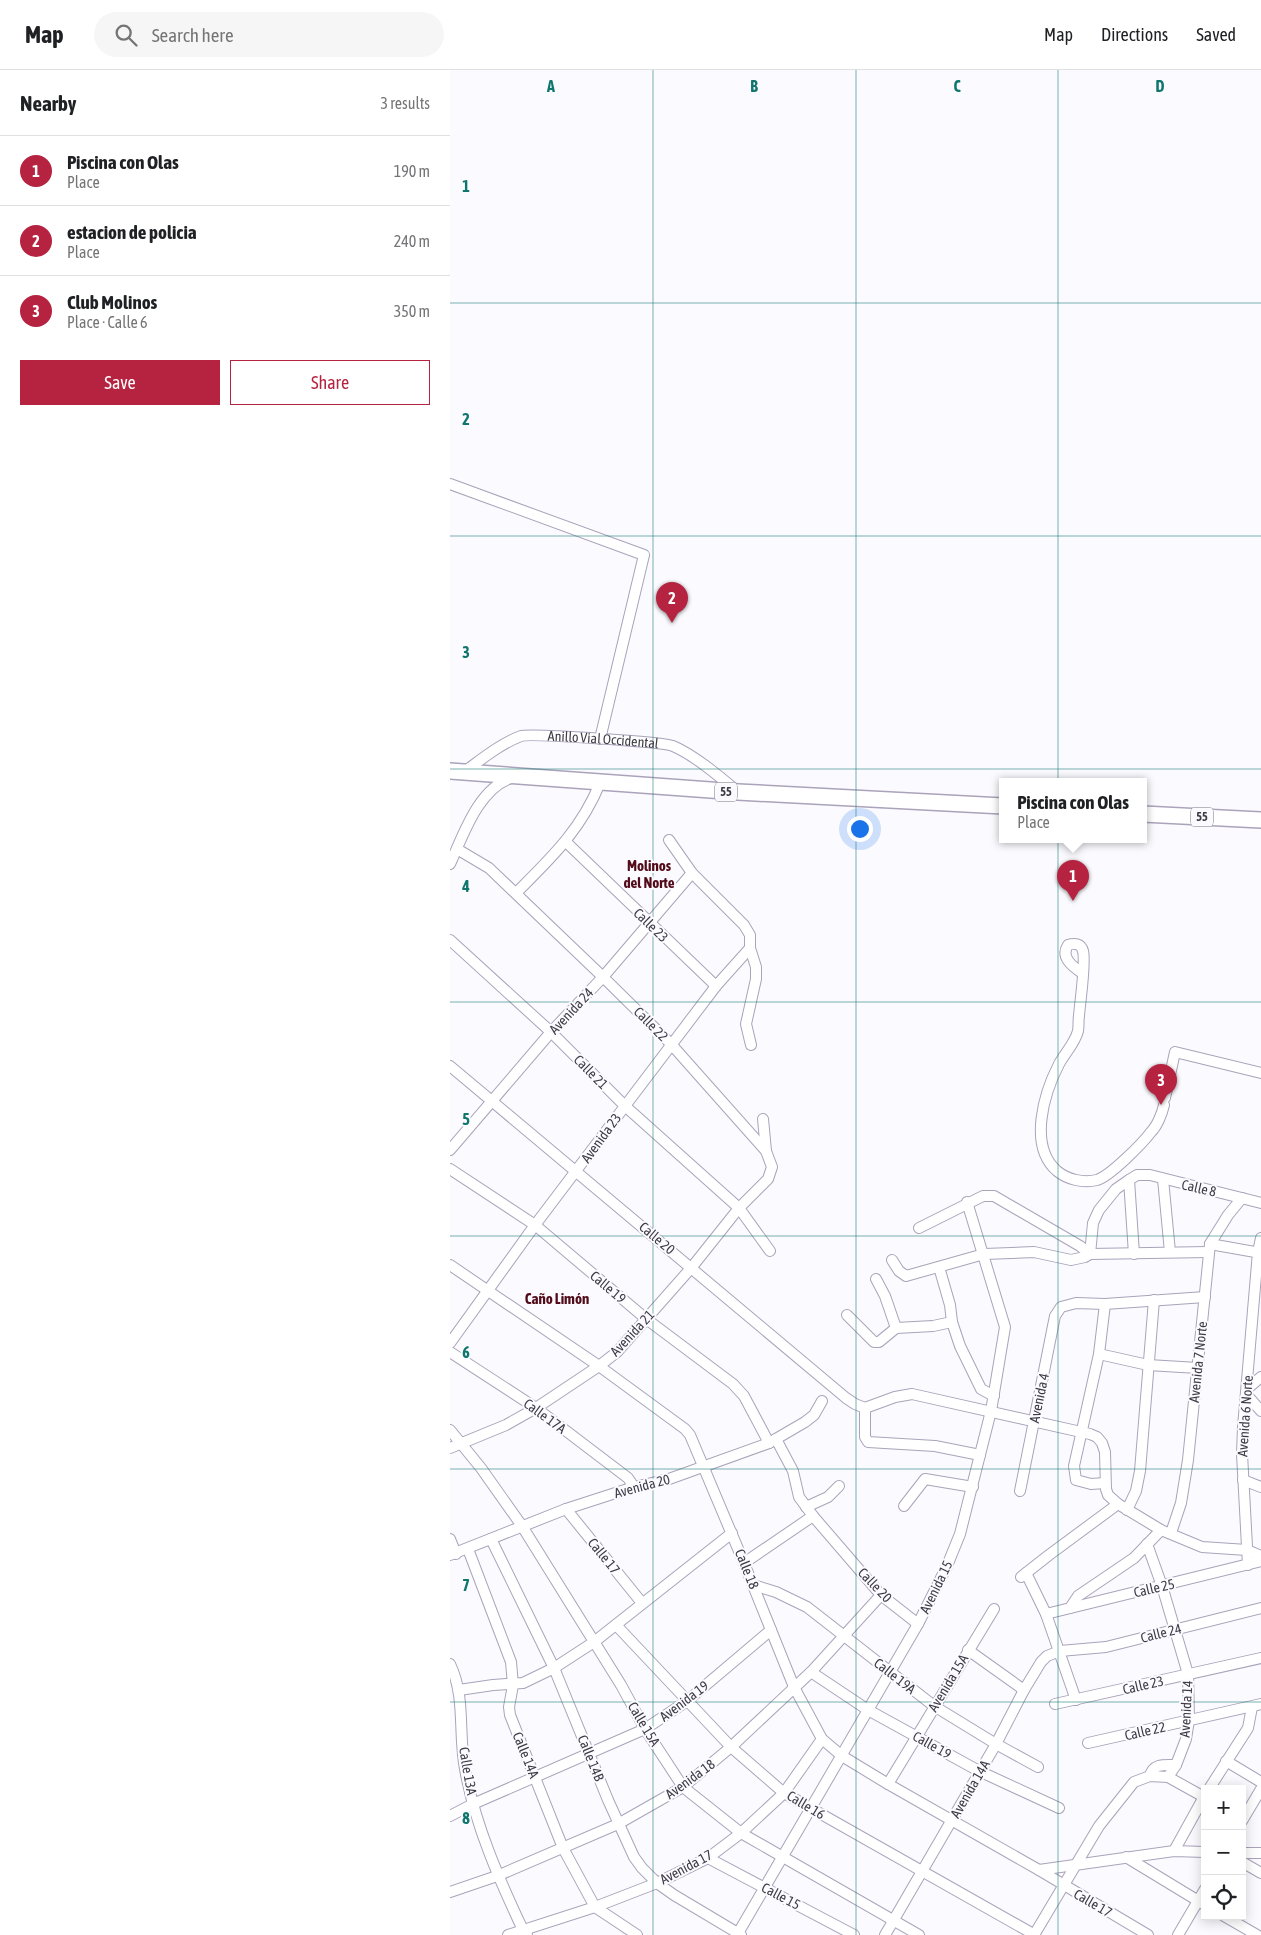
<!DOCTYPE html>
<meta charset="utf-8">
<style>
:root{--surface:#fff;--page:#f6f6f6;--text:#202124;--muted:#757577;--line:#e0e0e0;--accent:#b52340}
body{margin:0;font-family:"Asap Condensed",sans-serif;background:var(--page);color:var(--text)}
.controls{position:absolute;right:15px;bottom:15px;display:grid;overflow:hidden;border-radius:0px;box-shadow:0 2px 12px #0003}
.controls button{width:45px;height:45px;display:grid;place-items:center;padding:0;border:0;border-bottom:1px solid var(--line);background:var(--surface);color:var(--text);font:25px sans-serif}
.you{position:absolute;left:409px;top:758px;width:18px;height:18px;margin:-12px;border:4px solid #fff;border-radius:50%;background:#1a73e8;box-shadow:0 0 0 8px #1a73e833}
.badge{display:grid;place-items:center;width:32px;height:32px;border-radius:50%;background:var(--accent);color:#fff;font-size:16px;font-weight:700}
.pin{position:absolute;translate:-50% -41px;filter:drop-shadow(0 1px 2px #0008)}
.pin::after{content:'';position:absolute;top:26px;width:18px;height:15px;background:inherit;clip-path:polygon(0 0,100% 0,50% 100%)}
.popup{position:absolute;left:549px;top:708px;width:148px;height:65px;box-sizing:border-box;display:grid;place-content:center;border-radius:0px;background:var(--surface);filter:drop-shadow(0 1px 4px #0005);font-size:16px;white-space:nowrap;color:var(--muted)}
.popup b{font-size:19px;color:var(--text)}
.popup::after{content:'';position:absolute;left:50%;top:100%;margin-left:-10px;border:10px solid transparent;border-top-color:var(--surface)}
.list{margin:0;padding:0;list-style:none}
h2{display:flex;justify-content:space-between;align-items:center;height:65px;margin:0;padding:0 20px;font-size:21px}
h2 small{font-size:16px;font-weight:400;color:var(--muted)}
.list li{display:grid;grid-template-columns:32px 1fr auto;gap:15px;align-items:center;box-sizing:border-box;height:70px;padding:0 20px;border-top:1px solid var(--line)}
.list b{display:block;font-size:19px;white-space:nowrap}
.list p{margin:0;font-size:16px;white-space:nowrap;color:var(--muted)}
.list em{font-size:16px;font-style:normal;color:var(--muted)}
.actions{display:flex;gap:10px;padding:15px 20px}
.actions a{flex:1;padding:11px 0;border:1px solid var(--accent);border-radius:0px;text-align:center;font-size:18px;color:var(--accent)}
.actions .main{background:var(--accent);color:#fff}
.icon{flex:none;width:28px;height:28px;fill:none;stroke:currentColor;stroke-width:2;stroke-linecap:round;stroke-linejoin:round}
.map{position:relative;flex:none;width:811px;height:1865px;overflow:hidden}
header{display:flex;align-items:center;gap:30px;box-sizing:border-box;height:70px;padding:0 25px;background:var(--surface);border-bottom:1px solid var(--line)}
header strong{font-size:24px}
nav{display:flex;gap:28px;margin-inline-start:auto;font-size:18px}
.search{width:350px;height:45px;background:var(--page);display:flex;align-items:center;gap:12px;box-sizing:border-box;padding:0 18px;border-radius:28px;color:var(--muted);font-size:19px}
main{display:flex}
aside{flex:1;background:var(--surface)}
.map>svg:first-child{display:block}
</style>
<header>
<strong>Map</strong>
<div class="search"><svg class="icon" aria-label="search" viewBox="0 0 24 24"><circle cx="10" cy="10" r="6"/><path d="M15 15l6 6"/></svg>Search here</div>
<nav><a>Map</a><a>Directions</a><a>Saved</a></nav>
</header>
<main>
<aside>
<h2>Nearby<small>3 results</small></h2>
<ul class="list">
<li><span class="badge">1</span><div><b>Piscina con Olas</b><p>Place</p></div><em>190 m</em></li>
<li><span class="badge">2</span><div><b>estacion de policia</b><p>Place</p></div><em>240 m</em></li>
<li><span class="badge">3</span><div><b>Club Molinos</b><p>Place · Calle 6</p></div><em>350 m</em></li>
</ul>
<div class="actions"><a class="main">Save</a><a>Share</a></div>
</aside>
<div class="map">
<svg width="811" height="1865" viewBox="0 0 811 1865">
<rect width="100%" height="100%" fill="#fbfaff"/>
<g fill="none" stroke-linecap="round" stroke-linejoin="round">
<defs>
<g id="minor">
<path d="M0,414l194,71 -44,184"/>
<path id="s1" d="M14,702c18,-13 36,-28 57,-36 8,-3 143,6 152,10 21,9 46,30 65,46"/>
<path d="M116,772l150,144"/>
<path d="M0,794c13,-28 28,-75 61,-86"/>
<path d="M66,823c35,-35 65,-63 84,-110"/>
<path d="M0,870l101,92 74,74 114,102 31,43"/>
<path d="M300,878l6,19v12l-10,45 5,21"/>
<path d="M632,903c-10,-7 -22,-16 -14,-28 6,-2 13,-2 15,6 3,12 -3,51 -4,65 -1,5 0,10 -1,15 -3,12 -13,22 -19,33 -15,29 -31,82 -2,107 11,9 26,12 40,9 13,-4 45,-36 54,-48 6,-6 11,-18 13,-27"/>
<path d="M0,996l396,332 9,6 10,4"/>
<path d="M715,1028l10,-46 86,21"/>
<path d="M313,1049l3,32"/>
<path d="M0,1080l101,-118 52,-55 89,-104"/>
<path d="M0,1099l85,56 110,93 88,66 11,12 25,47"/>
<path d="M713,1109l7,73"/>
<path d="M679,1110l5,74"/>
<path d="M469,1158l64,-32h11l86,50 10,8"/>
<path d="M760,1174l51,9"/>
<path d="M640,1184l3,-31 6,-13 17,-21 13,-9 8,-5h13l111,28"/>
<path d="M442,1190l7,11 7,5 78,-22 50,-2 37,8 14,-3 5,-3 118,-2"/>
<path d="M0,1195l149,101 86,63 5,6 54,128 50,124 28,52 20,17 46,28 151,86 109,65"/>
<path d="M489,1197l11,38 2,17 8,24 21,43 13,7"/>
<path d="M426,1209l9,17 11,32"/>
<path d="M655,1234l-6,50 -25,112 2,14 15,4 14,-1"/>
<path d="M397,1245l27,27h5l17,-14 37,-2 19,-4"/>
<path d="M0,1273l85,-118 90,-119 91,-120 34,-38v-13l-6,-10 -52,-52 -23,-33"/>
<path d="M0,1282l86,56 92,70 6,9"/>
<path d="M649,1284l49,11 50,3"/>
<path d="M797,1319l14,-12"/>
<path d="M796,1324l15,17"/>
<path d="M415,1338l30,-11 17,-3 178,40 7,3 5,6 3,9 1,37 2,6 10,9 43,26 41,17 45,3 14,6"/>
<path d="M415,1338v29l3,5 67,4 45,9"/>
<path d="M0,1360l31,38 41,58 99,159 24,44 38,58 58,46 178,102"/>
<path d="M326,1369l17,32 6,26 14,19 68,79 37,29"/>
<path d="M0,1378l56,-23 30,-17 63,-42 18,-14 75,-85 47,-59 29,-29 4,-12 -6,-16 -95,-107 -68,-67 -114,-109 -32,-19"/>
<path d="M793,1410l18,7"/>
<path d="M570,1421l35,-175 6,-9 15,-4 29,1 100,-7"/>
<path d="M454,1436l21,-27 48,8"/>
<path d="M356,1437l22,-10 11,-11"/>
<path d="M116,1439l76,94"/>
<path d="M677,1440l9,-19 4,-20 14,-171"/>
<path d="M721,1463l10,-30 7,-43 22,-216 18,-29 14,-17"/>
<path d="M0,1469l6,15"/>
<path d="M41,1469l63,129 54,132 26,57 8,11 15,15 17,12 67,40"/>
<path d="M697,1474l15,42 26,88 1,46 -3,19 -10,26 -8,12"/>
<path d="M18,1479l43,113 2,23 -4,22 1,8 53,133 32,59 42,28"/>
<path d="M0,1485l116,-46 68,-22 35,-8 100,-36 36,-21 9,-7 8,-14"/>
<path d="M294,1493l69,-47"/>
<path d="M798,1495l-6,-111 1,-27 15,-175 3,-14"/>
<path d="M576,1503l20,41 30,86"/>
<path d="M571,1507l28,-22 69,-51"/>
<path d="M303,1515l23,7 31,15 127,99 62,38 42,23"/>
<path d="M620,1538l8,-12 56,-38 27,-28"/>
<path d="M596,1544l215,-53"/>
<path d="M166,1555l115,122 53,46 251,142"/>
<path d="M518,1580l56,40"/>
<path d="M0,1594c16,33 8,70 15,105 10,56 34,110 58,161l4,3"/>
<path d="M361,1602l57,38 111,61 80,37"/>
<path d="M9,1620l34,-5 30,-2 31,-15 40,-26 138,-109"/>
<path d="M605,1634l206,-46"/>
<path d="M638,1673l173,-39"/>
<path d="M776,1691l35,21"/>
<path d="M700,1706c3,-13 15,-11 26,-11"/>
<path d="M438,1714l106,-175"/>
<path d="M759,1719l39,-61 4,-21"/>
<path d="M0,1746l23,-12 172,-75 42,-28 84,-71"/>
<path d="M792,1751l19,-32"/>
<path d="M724,1781l31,-56"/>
<path d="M792,1783h19"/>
<path d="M676,1787l79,48"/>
<path d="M258,1788l146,77"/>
<path d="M792,1792l19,11"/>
<path d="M589,1800l135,-19 31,1"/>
<path d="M0,1822l47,-16 121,-52 65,-37 48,-40 80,-75 70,-77"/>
<path d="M774,1846l33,19"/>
<path d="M58,1865l87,-28 62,-24 51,-25 33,-25 43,-40 38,-54"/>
<path d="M287,1865l181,-311 29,-58 13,-32 31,-123 14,-84 -38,-125"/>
<path d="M435,1865l111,-191 28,-54 17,-28 6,-6 13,-5 46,-4 155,-39"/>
<path d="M584,1865l65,-109 35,-44 16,-6 18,1 36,20"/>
<path d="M728,1865l27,-46"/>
</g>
<path id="highway" d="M0,701l288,21 265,14
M693,744l118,6"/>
</defs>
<use href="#minor" stroke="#aaa3ba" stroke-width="12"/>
<use href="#highway" stroke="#aaa3ba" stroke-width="18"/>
<use href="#minor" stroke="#fff" stroke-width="10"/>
<use href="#highway" stroke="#fff" stroke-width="15"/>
</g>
<path fill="none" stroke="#0f766e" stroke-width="1" stroke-opacity="0.55" d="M203,0v1865M406,0v1865M608,0v1865M0,233h811M0,466h811M0,699h811M0,932h811M0,1166h811M0,1399h811M0,1632h811"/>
<g text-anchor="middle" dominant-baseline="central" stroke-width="4" stroke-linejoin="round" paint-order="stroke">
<g fill="#fbfaff" stroke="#77747d" stroke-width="1">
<rect x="265" y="712.5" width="22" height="19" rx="4"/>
<rect x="741" y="737.5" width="22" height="19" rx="4"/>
</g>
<g font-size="12" font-weight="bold" fill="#3e3b45">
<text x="276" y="722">55</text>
<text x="752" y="747">55</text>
</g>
<g font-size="14" fill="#3e3b45" stroke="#fbfaff">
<text stroke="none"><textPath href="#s1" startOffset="150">Anillo Vial Occidental</textPath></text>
<text transform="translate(201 855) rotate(44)">Calle 23</text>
<text transform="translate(121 941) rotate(-47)">Avenida 24</text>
<text transform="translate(201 954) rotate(45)">Calle 22</text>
<text transform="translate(141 1002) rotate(45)">Calle 21</text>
<text transform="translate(151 1068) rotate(-54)">Avenida 23</text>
<text transform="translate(749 1118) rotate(13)">Calle 8</text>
<text transform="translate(207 1168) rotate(40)">Calle 20</text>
<text transform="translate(158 1217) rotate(40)">Calle 19</text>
<text transform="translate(182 1263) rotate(-47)">Avenida 21</text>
<text transform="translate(748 1292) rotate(-84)">Avenida 7 Norte</text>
<text transform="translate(589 1328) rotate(-78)">Avenida 4</text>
<text transform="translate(95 1346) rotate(36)">Calle 17A</text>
<text transform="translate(795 1346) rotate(-86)">Avenida 6 Norte</text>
<text transform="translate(192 1416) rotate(-15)">Avenida 20</text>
<text transform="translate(154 1486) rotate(51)">Calle 17</text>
<text transform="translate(297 1499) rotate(68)">Calle 18</text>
<text transform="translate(425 1515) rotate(46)">Calle 20</text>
<text transform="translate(486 1517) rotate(-64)">Avenida 15</text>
<text transform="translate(704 1518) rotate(-13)">Calle 25</text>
<text transform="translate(711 1563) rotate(-14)">Calle 24</text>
<text transform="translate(445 1606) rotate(38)">Calle 19A</text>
<text transform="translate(498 1613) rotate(-59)">Avenida 15A</text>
<text transform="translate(693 1615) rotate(-13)">Calle 23</text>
<text transform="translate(234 1631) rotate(-37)">Avenida 19</text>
<text transform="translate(736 1639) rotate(-87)">Avenida 14</text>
<text transform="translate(194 1654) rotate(59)">Calle 15A</text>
<text transform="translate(695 1661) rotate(-13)">Calle 22</text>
<text transform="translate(482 1675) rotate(29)">Calle 19</text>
<text transform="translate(76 1685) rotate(68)">Calle 14A</text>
<text transform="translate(141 1688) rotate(68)">Calle 14B</text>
<text transform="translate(18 1701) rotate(80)">Calle 13A</text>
<text transform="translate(240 1709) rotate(-36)">Avenida 18</text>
<text transform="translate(520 1719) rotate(-60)">Avenida 14A</text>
<text transform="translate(356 1735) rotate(31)">Calle 16</text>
<text transform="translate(236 1797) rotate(-28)">Avenida 17</text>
<text transform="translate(331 1826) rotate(28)">Calle 15</text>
<text transform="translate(643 1833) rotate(30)">Calle 17</text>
</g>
<g font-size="15" font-weight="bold" fill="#520c19" stroke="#fbfaff">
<text x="199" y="795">Molinos<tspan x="199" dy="17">del Norte</tspan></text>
<text x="107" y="1228">Caño Limón</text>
</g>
</g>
<g font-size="16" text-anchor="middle" font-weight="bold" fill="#0f766e" stroke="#fbfaff" stroke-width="4" stroke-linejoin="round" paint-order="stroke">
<text x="101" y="22">A</text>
<text x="304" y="22">B</text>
<text x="507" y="22">C</text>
<text x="710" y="22">D</text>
<text x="16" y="122">1</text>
<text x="16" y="355">2</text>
<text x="16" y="588">3</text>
<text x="16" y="822">4</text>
<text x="16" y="1055">5</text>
<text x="16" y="1288">6</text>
<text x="16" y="1521">7</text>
<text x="16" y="1754">8</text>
</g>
</svg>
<div class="controls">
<button>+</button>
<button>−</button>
<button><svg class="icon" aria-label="locate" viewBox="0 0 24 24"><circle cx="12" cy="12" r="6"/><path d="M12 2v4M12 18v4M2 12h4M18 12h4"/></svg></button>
</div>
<div class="you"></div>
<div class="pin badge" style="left:623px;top:831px">1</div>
<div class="popup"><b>Piscina con Olas</b>Place</div>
<div class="pin badge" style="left:222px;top:553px">2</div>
<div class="pin badge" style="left:711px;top:1035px">3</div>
</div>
</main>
